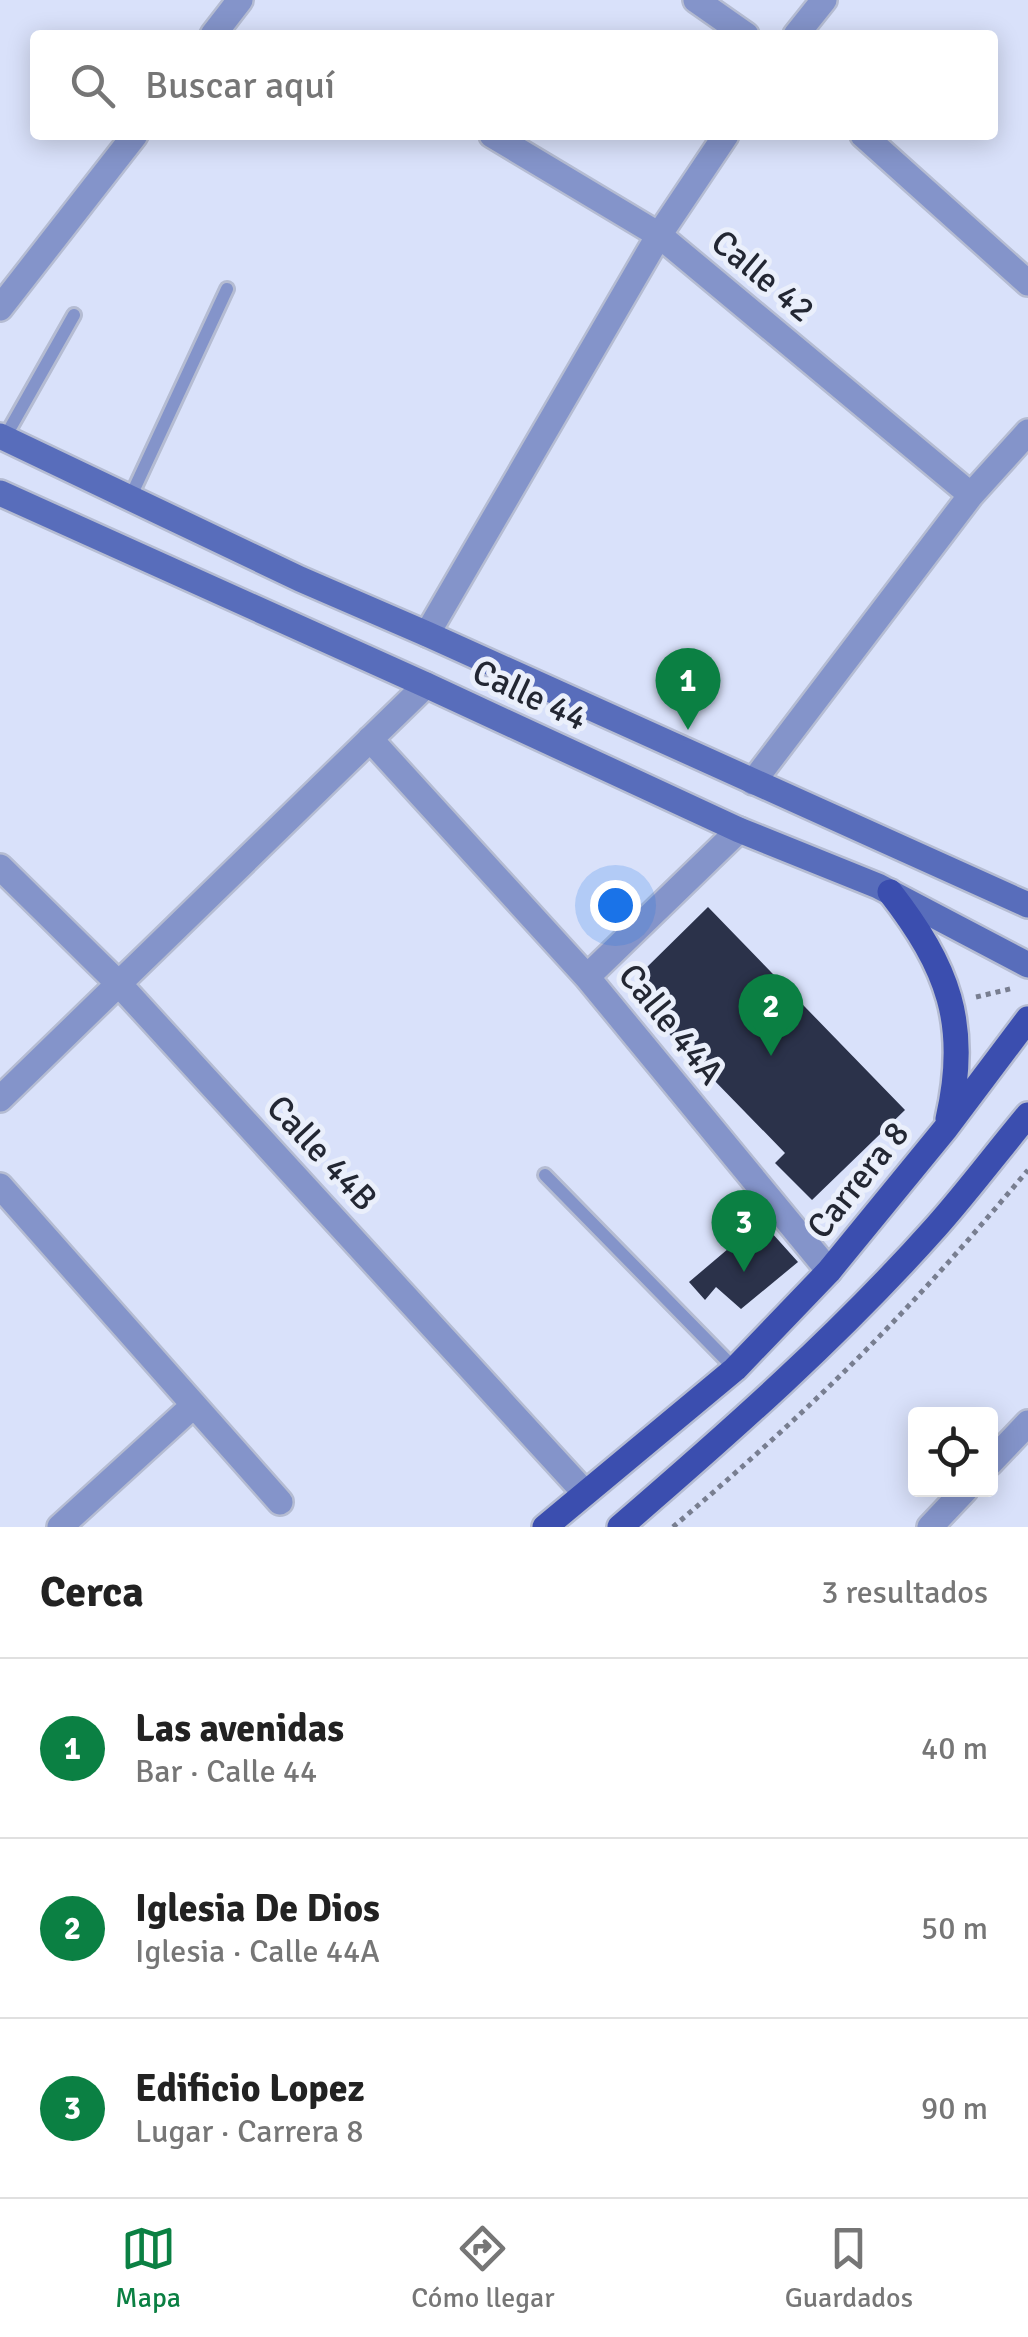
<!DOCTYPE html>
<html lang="es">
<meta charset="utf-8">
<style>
:root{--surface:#fff;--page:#f6f6f6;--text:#222;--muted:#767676;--line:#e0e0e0;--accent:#0b8043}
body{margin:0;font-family:Signika,sans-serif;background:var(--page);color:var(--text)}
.controls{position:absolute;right:30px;bottom:30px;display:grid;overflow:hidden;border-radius:10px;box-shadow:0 5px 25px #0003}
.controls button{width:90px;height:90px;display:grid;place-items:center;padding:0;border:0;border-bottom:2px solid var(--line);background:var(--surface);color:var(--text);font:50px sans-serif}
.you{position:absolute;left:615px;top:905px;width:35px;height:35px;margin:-25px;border:8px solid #fff;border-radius:50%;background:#1a73e8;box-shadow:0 0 0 15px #1a73e833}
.badge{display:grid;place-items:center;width:65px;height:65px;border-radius:50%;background:var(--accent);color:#fff;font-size:32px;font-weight:700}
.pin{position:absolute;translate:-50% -82px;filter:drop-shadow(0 2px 5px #0008)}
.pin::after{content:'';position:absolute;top:52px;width:35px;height:30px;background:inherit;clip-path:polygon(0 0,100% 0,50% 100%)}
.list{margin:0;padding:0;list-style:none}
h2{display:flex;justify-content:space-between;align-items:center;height:130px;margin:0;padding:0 40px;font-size:42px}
h2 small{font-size:32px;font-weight:400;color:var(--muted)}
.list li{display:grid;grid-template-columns:65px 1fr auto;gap:30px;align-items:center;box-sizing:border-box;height:180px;padding:0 40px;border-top:2px solid var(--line)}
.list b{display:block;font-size:38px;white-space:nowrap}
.list p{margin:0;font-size:32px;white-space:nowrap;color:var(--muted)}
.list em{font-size:32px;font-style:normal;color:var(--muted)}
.icon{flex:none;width:55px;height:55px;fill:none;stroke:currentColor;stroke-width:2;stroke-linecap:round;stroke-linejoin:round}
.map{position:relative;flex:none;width:1028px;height:1527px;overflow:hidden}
.search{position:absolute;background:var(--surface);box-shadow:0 5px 25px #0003;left:30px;right:30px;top:30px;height:110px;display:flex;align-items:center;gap:25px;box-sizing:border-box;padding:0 35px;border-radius:10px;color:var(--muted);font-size:38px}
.sheet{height:670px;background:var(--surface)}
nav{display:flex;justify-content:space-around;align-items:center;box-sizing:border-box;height:140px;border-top:2px solid var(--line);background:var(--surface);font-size:28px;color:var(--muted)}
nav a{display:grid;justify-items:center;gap:5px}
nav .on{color:var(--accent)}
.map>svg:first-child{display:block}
</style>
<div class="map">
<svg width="1028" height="1527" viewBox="0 0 1028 1527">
<rect width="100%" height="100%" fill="#d9e1fa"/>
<path fill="#2b324a" d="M708,907l197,203 -93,90 -37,-37 10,-10 -147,-151 5,-31z
M761,1221l37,41 -57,47 -25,-22 -11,13 -16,-18z"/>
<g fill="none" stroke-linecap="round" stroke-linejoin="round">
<defs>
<path id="service" d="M4,439l70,-124
M130,498l97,-209
M545,1175l190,194"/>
<path id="minor" d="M696,0l50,35
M213,35l27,-35
M796,35l28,-35
M492,135l167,100 312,260
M863,135l165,148
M0,308l135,-173
M427,634l232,-399 67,-100
M370,739l217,238 242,294
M753,782l218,-287 57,-63
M0,867l119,117 466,509
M587,977l152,-147
M0,1099l426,-414
M0,1186l280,316
M990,1463l38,-40
M60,1527l134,-122
M930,1527l35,-37"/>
<path id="secondary" d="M0,436l300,143 127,55 601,271
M0,493l426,192 313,145 139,56 150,79"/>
<path id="primary" d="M890,892c58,75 80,132 58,227
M545,1527l190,-158 94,-98 117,-143 82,-109
M620,1527c110,-95 219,-191 316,-300 32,-36 61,-75 92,-112"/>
</defs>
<use href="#service" stroke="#b5bcd2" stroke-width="18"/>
<use href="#minor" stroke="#b5bcd2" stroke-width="30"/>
<use href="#secondary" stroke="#b5bcd2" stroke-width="30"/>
<use href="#primary" stroke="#b5bcd2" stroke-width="30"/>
<path stroke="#787e90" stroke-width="5" stroke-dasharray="5 5" stroke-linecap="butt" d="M976,997l38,-9
M673,1527c77,-66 153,-134 223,-208 46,-48 89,-98 132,-149"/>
<use href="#service" stroke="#8494ca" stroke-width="12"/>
<use href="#minor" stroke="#8494ca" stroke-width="25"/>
<use href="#secondary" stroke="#586dbb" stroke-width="25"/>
<use href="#primary" stroke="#3b4eaf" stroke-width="25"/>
</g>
<g text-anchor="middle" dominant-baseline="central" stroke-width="10" stroke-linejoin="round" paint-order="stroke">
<g font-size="35" fill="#232733" stroke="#eaeffb">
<text transform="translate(763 276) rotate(40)">Calle 42</text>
<text transform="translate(530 695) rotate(25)">Calle 44</text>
<text transform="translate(671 1024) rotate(51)">Calle 44A</text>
<text transform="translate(322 1153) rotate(47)">Calle 44B</text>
<text transform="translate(858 1180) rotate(-51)">Carrera 8</text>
</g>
</g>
</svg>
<div class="controls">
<button><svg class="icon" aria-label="locate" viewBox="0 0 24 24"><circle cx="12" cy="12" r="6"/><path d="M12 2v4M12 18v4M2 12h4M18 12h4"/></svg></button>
</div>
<div class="you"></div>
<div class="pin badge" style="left:688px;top:730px">1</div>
<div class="pin badge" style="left:771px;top:1056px">2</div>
<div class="pin badge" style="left:744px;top:1272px">3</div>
<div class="search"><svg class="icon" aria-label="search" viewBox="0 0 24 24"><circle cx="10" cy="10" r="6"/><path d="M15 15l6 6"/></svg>Buscar aquí</div>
</div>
<section class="sheet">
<h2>Cerca<small>3 resultados</small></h2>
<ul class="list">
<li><span class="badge">1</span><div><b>Las avenidas</b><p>Bar · Calle 44</p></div><em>40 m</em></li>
<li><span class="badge">2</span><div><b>Iglesia De Dios</b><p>Iglesia · Calle 44A</p></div><em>50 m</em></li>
<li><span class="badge">3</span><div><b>Edificio Lopez</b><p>Lugar · Carrera 8</p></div><em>90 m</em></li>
</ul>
</section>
<nav>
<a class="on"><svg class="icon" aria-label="map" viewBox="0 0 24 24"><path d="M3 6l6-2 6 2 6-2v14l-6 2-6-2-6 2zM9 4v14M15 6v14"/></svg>Mapa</a>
<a><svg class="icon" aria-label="directions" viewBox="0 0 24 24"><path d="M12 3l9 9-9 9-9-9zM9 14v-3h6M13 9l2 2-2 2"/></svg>Cómo llegar</a>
<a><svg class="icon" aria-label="saved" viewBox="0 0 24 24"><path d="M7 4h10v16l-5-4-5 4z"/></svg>Guardados</a>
</nav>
